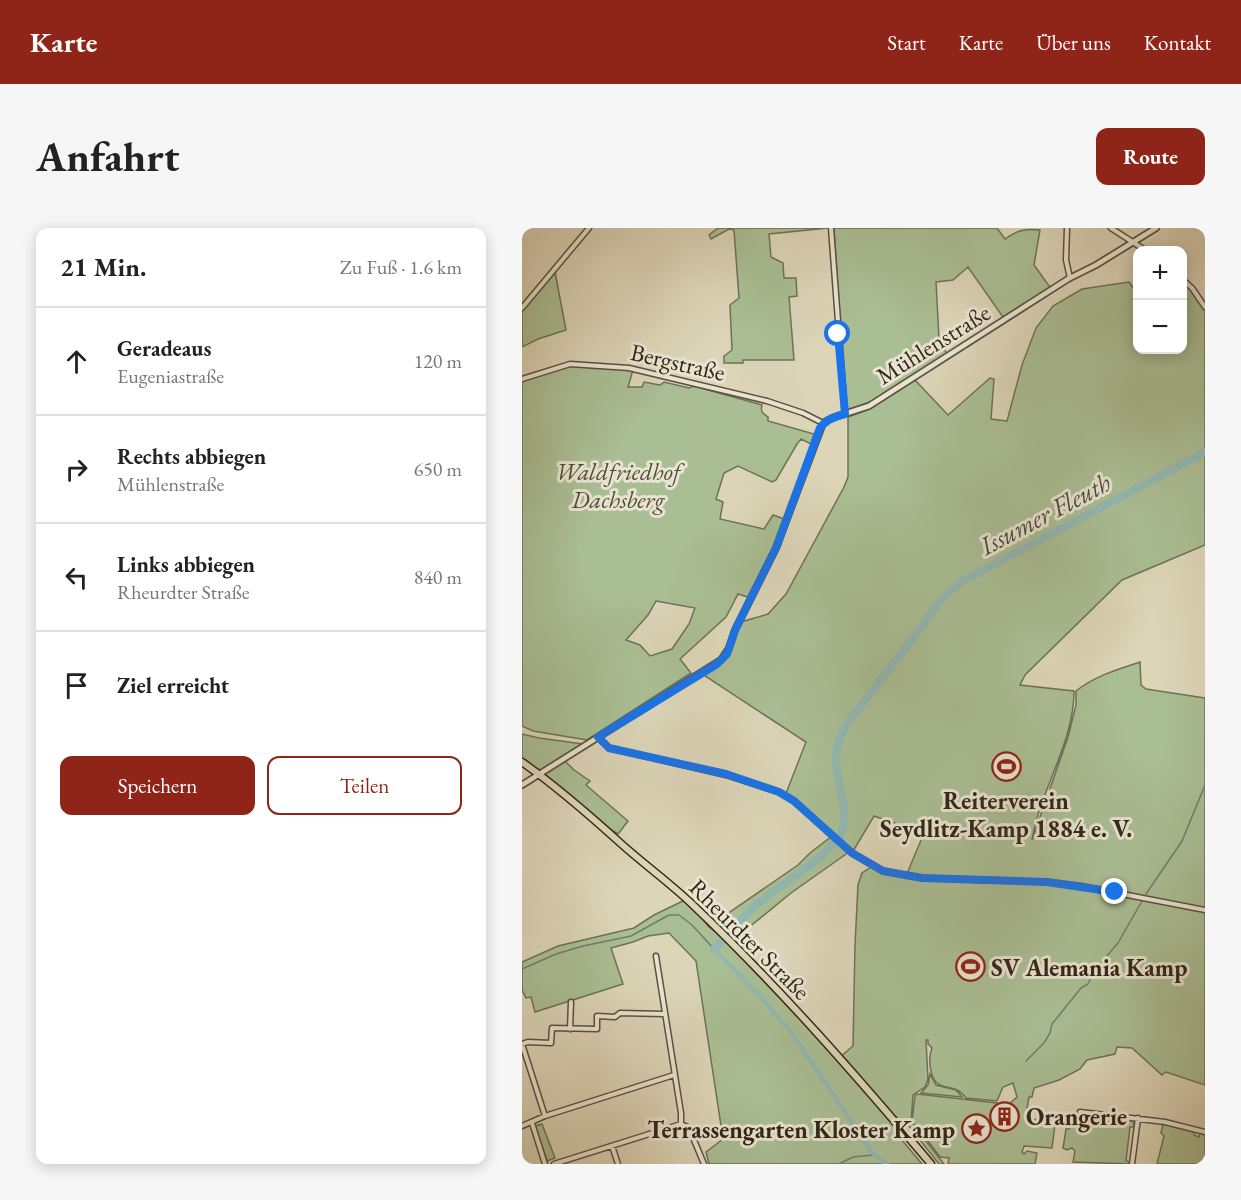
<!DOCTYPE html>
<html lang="de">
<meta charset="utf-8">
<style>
:root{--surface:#fff;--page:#f6f6f6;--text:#222;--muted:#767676;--line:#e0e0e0;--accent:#8f2418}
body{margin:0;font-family:"EB Garamond",serif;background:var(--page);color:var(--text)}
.controls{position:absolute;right:18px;top:18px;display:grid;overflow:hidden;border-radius:12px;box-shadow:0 3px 15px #0003}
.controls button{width:54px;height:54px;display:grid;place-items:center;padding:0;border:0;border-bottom:2px solid var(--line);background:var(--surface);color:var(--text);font:30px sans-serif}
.stop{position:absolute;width:18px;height:18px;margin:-14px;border:4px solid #1a73e8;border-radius:50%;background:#fff}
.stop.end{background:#1a73e8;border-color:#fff;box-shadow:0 2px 6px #0008}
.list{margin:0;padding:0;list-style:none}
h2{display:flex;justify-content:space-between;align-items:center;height:78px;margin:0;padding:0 24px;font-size:26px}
h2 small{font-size:20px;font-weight:400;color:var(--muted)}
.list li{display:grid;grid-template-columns:39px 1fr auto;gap:18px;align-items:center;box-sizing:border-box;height:108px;padding:0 24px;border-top:2px solid var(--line)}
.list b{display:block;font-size:22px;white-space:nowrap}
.list p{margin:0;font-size:20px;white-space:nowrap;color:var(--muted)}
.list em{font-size:20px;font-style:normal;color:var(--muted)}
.actions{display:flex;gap:12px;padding:18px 24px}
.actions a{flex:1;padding:14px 0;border:2px solid var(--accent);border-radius:12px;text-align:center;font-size:21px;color:var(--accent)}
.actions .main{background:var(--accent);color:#fff}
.icon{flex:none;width:33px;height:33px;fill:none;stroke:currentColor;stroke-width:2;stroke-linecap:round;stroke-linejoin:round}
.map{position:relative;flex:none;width:683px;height:936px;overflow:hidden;border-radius:12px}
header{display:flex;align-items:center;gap:36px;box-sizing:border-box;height:84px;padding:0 30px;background:var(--accent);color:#fff}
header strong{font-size:28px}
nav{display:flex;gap:33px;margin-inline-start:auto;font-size:21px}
.intro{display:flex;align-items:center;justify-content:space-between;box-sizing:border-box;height:144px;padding:0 36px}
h1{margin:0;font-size:42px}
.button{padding:15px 27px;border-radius:12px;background:var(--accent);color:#fff;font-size:21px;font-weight:700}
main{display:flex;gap:36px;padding:0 36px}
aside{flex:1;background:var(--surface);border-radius:12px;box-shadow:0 3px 15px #0003}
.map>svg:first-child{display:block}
</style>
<header>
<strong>Karte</strong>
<nav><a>Start</a><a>Karte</a><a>Über uns</a><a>Kontakt</a></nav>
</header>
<div class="intro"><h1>Anfahrt</h1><a class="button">Route</a></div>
<main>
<aside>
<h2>21 Min.<small>Zu Fuß · 1.6 km</small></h2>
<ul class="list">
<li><svg class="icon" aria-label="ahead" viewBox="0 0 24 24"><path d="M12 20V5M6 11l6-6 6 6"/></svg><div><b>Geradeaus</b><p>Eugeniastraße</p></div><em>120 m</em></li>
<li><svg class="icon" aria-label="right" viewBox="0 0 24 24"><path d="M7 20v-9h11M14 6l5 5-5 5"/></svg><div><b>Rechts abbiegen</b><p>Mühlenstraße</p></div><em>650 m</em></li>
<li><svg class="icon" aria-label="left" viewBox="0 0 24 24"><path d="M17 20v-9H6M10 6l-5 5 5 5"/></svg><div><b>Links abbiegen</b><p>Rheurdter Straße</p></div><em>840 m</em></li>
<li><svg class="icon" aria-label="arrive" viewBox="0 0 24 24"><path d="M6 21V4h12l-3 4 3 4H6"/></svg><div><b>Ziel erreicht</b></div></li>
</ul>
<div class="actions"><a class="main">Speichern</a><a>Teilen</a></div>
</aside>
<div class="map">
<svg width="683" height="936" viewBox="0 0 683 936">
<rect width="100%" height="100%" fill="#dcd5b8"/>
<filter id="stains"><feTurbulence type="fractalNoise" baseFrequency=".00333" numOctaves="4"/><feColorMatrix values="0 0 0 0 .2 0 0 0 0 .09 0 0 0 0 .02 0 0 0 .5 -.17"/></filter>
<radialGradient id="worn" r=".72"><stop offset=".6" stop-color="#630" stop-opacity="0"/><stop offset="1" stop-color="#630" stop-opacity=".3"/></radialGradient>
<path fill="#aabe94" stroke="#6e7256" stroke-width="1.5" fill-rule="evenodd" d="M196,0h110l-59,6 2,23 12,6 1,15h12l1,18 -8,1 5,63h-51v3h-19v-7l8,-6 -2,-45 9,-7 -5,-68 -5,-1 -18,10 -2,-4z
M312,0h163l8,11c11,-8 20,-11 35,-9l-6,35 18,25 -47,30 -37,-53 -15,13 -17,2 3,57 8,15 -77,48 -24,8z
M33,44l11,58 -28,9 -16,8v-36z
M661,51l22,28v238l-83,35 -97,95 -5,10 54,6c0,52 -34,99 -42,149l36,-103 8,-32v-14c19,-15 40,-21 64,-29l1,23 5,4 59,9v387l-39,-13 -4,3 -30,-27 -15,-1 -2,7 -28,6 -7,9 -21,11 -25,8 -2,9h-3l-2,11 3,1 -1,10 21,2v4h5l-3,23 -28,-2 -2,6 2,2 3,-3 10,2 -2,11h-87l1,-6 -9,-1 -18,-24v-5h-5l-5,-7 3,-25 2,-2 80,9 2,2 8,1 10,-9 -4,-14 -10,4 -6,14 -31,-3c-11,-13 -14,-8 -26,-13 -11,-5 -12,-28 -8,-37l-4,-4v-4h-2l2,39 -3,8 -12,8 -2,27 33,42h-5l-31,-39 -11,9 25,30h-213l-3,-12 17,-13 -27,-178 -27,-28 -21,3 -15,6 -22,6 12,36 -88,28 -4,-15 -5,1 -4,-8v-28l36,-16 76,-18 20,-13 33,-16 22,28 20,14 -12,-20 81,-56 12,-12 22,-17 -47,-40 21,-54 -104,-68c33,-13 25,-25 39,-52l27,-8 18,-20 58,-107 4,-10v-60l22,-8 45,-29 33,35 42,-37 4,1 -3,40 16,2 15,-56 14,-37 17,-22 29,-17 47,-7 8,11 1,57h44zM352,588l50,17 -18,43 -23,-5 -12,-4 -9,6 -4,12 -3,60 -2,101 -13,11 -109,-115 60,-49 58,-41 3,1z
M48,138l63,4 -5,17h14l2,-5 16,3 4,-3 25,6 5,-2 68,19c-2,6 1,9 6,12v4l46,13 -3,10 -10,-5 -4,5 -21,36 -4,2 -34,-16 -14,7 -8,26 7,3 -3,17 44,10 9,-14 11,4 -12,31 -24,47 -10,-3 -12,23 -46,42 11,14 -104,67 -54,-9 -11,-5v-346zM134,373l39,7 -6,16 -17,25 -22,7 -10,-11 -14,-5 22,-25z
M0,506l17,4 44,6 -28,19 8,-4 11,11 16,11 -4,4 42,36 -10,13 -21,-13 -75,-58z
M408,846l6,11 20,5 6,7 -41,-4 7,-8z
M593,890l19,3v6h-4l-4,34 4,1 -1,2 -56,-2 2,-11 -3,-3 -5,2 -4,-2 3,-19h3l1,-4 44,-4z
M20,896l13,34 -8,3 -12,-35z
M641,896l30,7 1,4 5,2 1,-4 5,1v30h-48l7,-28 -3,-3z"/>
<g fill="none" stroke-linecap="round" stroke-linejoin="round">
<path stroke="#6c7e73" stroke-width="1.5" d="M624,666l36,-53 23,-56
M0,741l34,-15 27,-8 48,-10 38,-21h10l13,10 22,24
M504,833l18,-18 6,-10 2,-9 29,-36 7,-4 6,-13 24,-28 24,-42
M317,936l14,-7 21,-2"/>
<path stroke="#92b8b1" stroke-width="4.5" d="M192,721l43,44 34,39 83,123 13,9"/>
<path stroke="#92b8b1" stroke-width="8" d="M397,402l23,-31 19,-17 244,-130
M318,608c14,-30 -11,-60 -2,-91 4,-18 18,-33 29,-47 16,-21 32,-42 48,-63
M211,700l24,-24 64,-47 13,-14
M192,721l7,-7"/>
<defs>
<path id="minor" d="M309,0l14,186
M545,0l-1,32 4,18
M589,0l34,22
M660,51l10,9 13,19
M0,80l67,-80
M0,151l48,-15 59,4 138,33 36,12 20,10
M76,509l11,11 117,27 53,17 15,9 58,52 31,18 39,7 125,4 34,4 124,24
M134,728l25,157v11
M48,801l1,-27
M0,816l6,-2 23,1 1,-15 45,1v-13l18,1 5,-4 44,1
M0,816l23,72
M558,884l85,10 40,10
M10,895l13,41
M159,896l8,4 15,36
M0,898l23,-10 129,-41
M90,918l6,18
M32,936l127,-40
M610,936l6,-46"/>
<path id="tertiary" d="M0,557l199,-125 8,-12 6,-18 41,-82 47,-125 9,-5 37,-12 199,-127 28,-14 60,-37"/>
<path id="primary" d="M0,534c34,24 65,51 95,78 25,23 52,42 76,65 85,81 162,169 238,259"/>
</defs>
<use href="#minor" stroke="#5c523f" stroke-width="7"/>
<use href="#tertiary" stroke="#5c523f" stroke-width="8"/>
<use href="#primary" stroke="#322617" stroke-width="9"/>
<use href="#minor" stroke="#e8e4d1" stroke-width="4"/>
<use href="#tertiary" stroke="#e8e4d1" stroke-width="4.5"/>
<use href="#primary" stroke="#dcd5b8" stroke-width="6"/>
</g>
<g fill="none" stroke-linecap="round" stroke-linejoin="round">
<path stroke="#1a73e8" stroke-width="8" d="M316,106l7,80c-9,2 -19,5 -25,14l-44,120 -41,82 -8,24 -10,10 -119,73 11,11 117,26 53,18 15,9 58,52 31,18 39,7 125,4 68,10"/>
</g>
<defs>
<symbol id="stadium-ring" viewBox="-11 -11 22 22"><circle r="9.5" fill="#e8e4d1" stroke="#8f2418" stroke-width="1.5"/><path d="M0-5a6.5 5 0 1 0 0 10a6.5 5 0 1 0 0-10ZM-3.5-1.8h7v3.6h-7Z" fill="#8f2418"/></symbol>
<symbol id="building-ring" viewBox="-11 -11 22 22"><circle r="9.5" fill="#e8e4d1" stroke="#8f2418" stroke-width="1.5"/><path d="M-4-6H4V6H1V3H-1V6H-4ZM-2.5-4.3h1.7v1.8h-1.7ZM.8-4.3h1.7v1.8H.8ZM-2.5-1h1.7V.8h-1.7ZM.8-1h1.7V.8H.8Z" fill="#8f2418"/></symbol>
<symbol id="sight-ring" viewBox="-11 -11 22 22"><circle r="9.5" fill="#e8e4d1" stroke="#8f2418" stroke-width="1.5"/><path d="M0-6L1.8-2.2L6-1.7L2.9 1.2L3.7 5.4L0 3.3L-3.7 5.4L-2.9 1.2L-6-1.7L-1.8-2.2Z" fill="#8f2418"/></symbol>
</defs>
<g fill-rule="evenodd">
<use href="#stadium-ring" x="468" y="522" width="33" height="33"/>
<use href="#stadium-ring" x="432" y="722" width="33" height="33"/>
<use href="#building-ring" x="466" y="872" width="33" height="33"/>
<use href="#sight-ring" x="438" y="884" width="33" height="33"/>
</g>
<g text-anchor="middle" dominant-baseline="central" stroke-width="6" stroke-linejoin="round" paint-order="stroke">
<g font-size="24" fill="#322617" stroke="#e8e4d1">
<text transform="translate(411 116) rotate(-32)">Mühlenstraße</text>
<text transform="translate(156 134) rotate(13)">Bergstraße</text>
<text transform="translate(228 711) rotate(45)">Rheurdter Straße</text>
</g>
<g font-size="24" font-style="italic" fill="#504c36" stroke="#e8e4d1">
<text x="96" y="243">Waldfriedhof<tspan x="96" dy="28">Dachsberg</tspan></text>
</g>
<g font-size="24" font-weight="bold" fill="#322617" stroke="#e8e4d1" text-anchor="start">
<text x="484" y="572" text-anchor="middle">Reiterverein<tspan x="484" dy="28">Seydlitz-Kamp 1884 e. V.</tspan></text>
<text x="469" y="739">SV Alemania Kamp</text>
<text x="504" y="888">Orangerie</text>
<text x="433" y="901" text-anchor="end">Terrassengarten Kloster Kamp</text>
</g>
<g font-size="26" font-style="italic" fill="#4a4a3e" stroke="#e8e4d1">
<text transform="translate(523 286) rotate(-28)">Issumer Fleuth</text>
</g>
</g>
<rect width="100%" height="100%" filter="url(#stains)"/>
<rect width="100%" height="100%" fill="url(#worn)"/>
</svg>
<div class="controls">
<button>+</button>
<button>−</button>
</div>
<div class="stop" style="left:316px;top:106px"></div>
<div class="stop end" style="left:593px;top:664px"></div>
</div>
</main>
